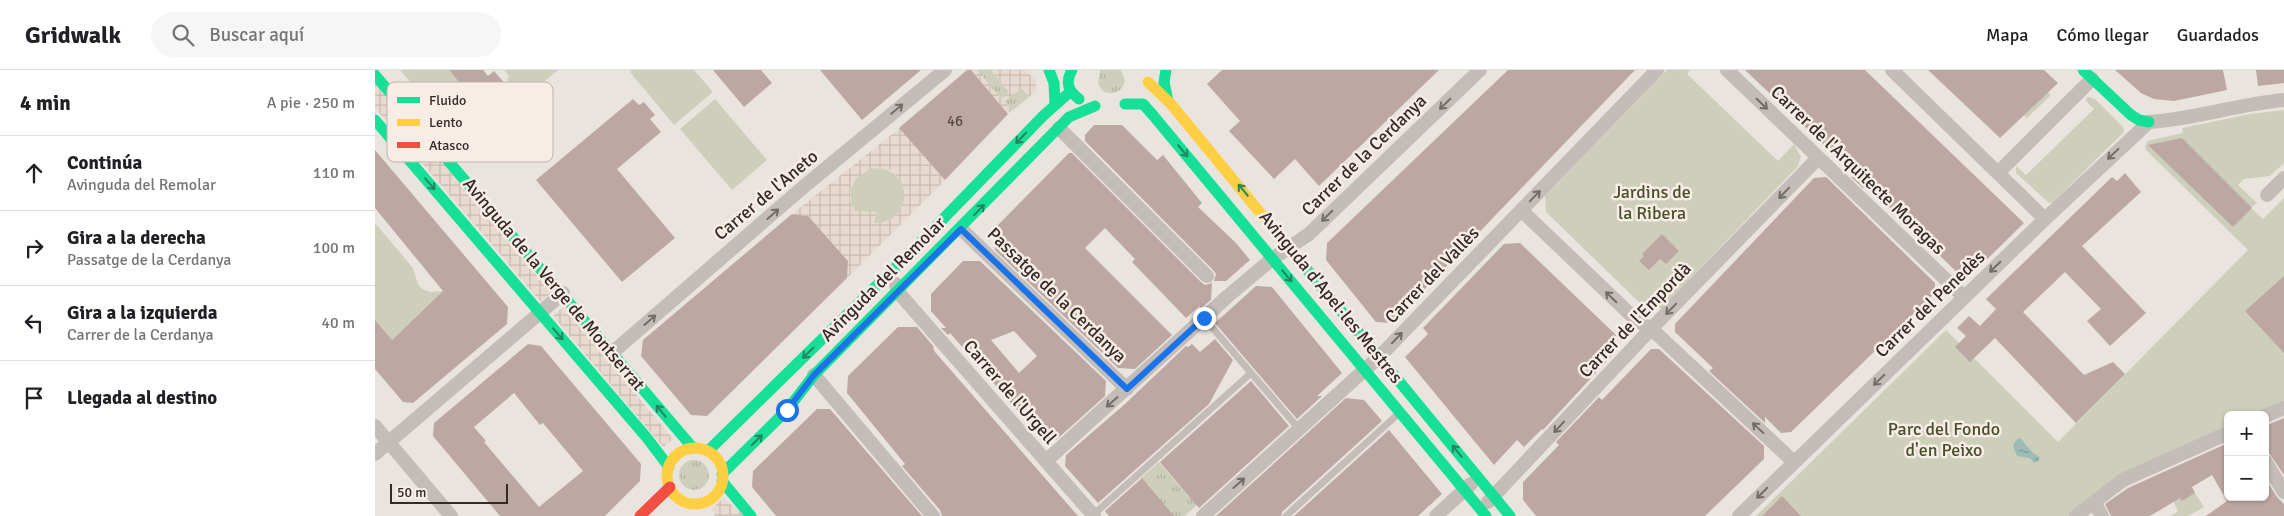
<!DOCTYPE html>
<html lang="es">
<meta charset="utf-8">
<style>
:root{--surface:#fff;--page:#f6f6f6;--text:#202124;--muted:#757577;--line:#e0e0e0}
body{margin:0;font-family:Signika,sans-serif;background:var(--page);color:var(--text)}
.controls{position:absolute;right:15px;bottom:15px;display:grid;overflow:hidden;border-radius:8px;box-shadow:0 1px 4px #0004}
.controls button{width:45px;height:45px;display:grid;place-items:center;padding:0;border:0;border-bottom:1px solid var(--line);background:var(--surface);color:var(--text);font:25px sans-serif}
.scale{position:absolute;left:15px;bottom:12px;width:118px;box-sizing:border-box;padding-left:5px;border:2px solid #332a27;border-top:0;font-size:14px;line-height:18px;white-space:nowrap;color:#332a27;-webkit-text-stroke:4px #f8ede6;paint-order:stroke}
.stop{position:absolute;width:15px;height:15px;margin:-11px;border:4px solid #1a73e8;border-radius:50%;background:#fff}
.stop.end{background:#1a73e8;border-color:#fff;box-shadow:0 1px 5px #0008}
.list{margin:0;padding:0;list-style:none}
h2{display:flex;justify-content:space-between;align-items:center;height:65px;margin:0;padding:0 20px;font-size:21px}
h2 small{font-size:16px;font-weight:400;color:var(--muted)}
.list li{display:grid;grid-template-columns:32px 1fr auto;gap:15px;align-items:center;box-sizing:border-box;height:75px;padding:0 20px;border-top:1px solid var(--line)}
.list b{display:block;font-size:19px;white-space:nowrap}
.list p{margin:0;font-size:16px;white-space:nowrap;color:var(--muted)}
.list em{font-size:16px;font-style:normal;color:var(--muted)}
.icon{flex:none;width:28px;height:28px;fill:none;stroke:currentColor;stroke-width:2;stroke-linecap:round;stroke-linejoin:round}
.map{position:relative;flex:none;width:1909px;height:446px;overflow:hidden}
header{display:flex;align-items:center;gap:30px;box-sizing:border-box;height:70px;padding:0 25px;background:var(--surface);border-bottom:1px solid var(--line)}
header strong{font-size:24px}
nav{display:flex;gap:28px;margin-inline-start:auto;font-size:18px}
.search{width:350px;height:45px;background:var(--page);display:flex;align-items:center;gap:12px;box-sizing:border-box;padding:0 18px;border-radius:28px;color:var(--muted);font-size:19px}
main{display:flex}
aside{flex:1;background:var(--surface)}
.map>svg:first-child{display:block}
</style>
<header>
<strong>Gridwalk</strong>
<div class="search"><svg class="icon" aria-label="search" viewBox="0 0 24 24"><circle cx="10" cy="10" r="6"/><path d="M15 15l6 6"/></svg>Buscar aquí</div>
<nav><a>Mapa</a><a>Cómo llegar</a><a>Guardados</a></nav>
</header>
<main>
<aside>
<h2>4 min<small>A pie · 250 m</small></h2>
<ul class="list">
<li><svg class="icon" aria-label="ahead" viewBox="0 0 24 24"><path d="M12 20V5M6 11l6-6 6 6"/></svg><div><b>Continúa</b><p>Avinguda del Remolar</p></div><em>110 m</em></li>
<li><svg class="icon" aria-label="right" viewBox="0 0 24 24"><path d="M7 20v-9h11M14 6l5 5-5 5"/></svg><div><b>Gira a la derecha</b><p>Passatge de la Cerdanya</p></div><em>100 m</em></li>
<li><svg class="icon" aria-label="left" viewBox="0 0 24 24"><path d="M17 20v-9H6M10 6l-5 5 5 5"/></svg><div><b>Gira a la izquierda</b><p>Carrer de la Cerdanya</p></div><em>40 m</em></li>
<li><svg class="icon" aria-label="arrive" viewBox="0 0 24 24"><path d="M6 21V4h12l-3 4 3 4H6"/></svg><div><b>Llegada al destino</b></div></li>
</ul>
</aside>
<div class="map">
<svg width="1909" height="446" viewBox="0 0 1909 446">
<defs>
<pattern id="grass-tufts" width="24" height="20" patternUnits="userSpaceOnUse" patternTransform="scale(1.25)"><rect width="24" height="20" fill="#cdcfba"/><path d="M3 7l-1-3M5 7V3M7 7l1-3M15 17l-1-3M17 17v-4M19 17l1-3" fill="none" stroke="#b0b2a0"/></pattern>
<pattern id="plaza-grid" width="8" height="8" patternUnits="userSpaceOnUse" patternTransform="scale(1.25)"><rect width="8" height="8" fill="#e8dacf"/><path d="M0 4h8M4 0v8" fill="none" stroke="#c7bbb2"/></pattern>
<pattern id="water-ripples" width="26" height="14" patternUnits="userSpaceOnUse" patternTransform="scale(1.25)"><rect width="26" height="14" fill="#9dbbb7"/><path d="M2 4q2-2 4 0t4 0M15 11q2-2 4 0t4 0" fill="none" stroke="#819895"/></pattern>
</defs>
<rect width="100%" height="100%" fill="#eae4df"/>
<path fill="url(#grass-tufts)" d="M602,0h14l18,22 -8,7z
M725,0h21l4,11c-3,11 -12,15 -22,10l-5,-7z
M646,18l8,9 -17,14 -8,-9z
M1673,22l3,3 -24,23 -3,-3z
M304 405a15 15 0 1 1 30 0a15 15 0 1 1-30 0Z
M784,392l38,43 -12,11h-11l-33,-38z"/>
<path fill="#cdcfba" d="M25,0h49l40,49 30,-24 -12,-16 2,-3 -5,-6h54l-92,78z
M257,0h62l19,22 -39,33 -44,-53z
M1292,0h23l-3,4 91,87 16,-17 7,13 -3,9 -136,142h-17l-99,-96 -1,-16z
M1713,27l7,2 28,28 1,5 -71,70 -4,1 -33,-30v-7l10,9 68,-66 -9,-9z
M340,29l52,61 -35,30 -52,-61z
M1909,40v53l-14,13 -26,3 -6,6 19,18 -6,5 12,11 21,-21v216l-56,1v22l-103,49 -39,30h-285l-19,-19 -20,19h-6l190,-186 112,112 190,-192 -103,-101 2,-8 36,-8 -1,-5 68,-14z
M497,98c44,-2 42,55 2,56l2,-12h-21c-10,-19 -3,-37 17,-44z
M0,153l38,45 5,16 4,5 8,3 13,-1 -51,49 -17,-20z
M1820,423l9,14 -16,9h-17l7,-5 -5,-10 7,-4 2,3z"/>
<path fill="url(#plaza-grid)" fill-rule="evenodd" d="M596,0h6l24,29 8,-7 -18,-22h34l10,10 2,10 -8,7 -8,-9 -17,14 8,8 -4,4z
M0,10l176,213 -10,9 -166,-194z
M525,58l45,52 -98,98 1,-17 -40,-45 -16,-2zM497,98l19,2 8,8 5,11v12l-5,11 -7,7 -12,4h-6l2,-11 -21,-1 -5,-11 1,-15 4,-6z
M188,237l110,132 -10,8 -110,-131z
M348,428l22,18h-30l-3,-7z"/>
<path fill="url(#water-ripples)" d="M1645,368l13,15 6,4v4l-5,2 -4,-5 -13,-2 -4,-10 3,-6z"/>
<path fill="#bda7a2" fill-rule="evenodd" d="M74,0h34l5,6 6,-5 13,15 -7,5 9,11 -20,17z
M338,0h48l11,13 -28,24z
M445,0h101l-59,50z
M592,0h4l37,44 -63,66 -46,-52z
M847,0h217l-120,116 -24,-27 -21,20 -45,-48 11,-10 -33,-37z
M1133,0h127l-243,253 -16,-1 -50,-62 1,-17z
M1370,0h120l159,153 -54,53h-9l-95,-91 -3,3 -12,-11 6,-1z
M1553,0h116l14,13 -58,55z
M1740,0h108l4,20 -53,11 -20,-2 -13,-6z
M1881,0h28v13l-26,3z
M258,29l6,6 5,-3 11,13 -5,4 11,13 -44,37 58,69 -53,44 -86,-102z
M719,55h28l35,35 6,-5 39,48 -4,4 38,36 14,17 -24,21h-12l2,-7 -3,-4 -128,-129v-6z
M1807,68l70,70 -19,19 -85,-82z
M0,80l133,157 -1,17 -94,79 -10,-1 -28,-33v-49l17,20 51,-49 -68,-83z
M694,83h3l129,129 4,3 7,-2 -1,17 -10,8 -2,-2 -13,12 -54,-56 3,-3 -30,-31 -20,20 87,87 -37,34 -17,-1 -123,-118 -1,-21z
M1750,103l16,19 -59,54 64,67 -36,33 -23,-25 14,-12 -36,-37 -42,40 61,63 29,-13 12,12 -49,49 -81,-85 -25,24 -15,-15 11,-11 -9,-8 12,-12 11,10 16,-17 -10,-10 126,-122 5,4z
M1451,107l109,106v10l-144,139 -10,1 -16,-16v6l-56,-52 4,-3 -38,-36v-8l139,-146z
M417,144l16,2 40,45 -1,17 -140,138 -16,-1 -50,-59 2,-16z
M1287,164l17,17 -13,13 -6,-5 -11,11 -10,-9 5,-5 -2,-2z
M1145,173l96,92v16l-73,79 -1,-1 -18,18 -7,-7 -23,25 -89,-108 23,-23 -5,-6 81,-84z
M588,191h17l126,120 -1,15 -49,44h-13l-93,-107 -2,2 -7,-7h5l-15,-17v-17zM639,261l23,25 -18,17 -28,-33z
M1909,206v77l-39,-42z
M881,216l16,1 70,86 -25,23h5l-25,23 -82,-96z
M523,257h19l17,20 -1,1 2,4 143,164h-136l-2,-6 -38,-44 3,-2 -58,-71 1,-17z
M840,269l18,21 -24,44 -111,99 -33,-37 1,-11 59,-51 61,-58 2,1 4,-3 8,8z
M153,274l13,2 100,118 -1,17 -35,35h-105l-67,-80 1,-13zM139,323l26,32 3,-2 40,48 -44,36 -55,-65 2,-1 -12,-14z
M1276,279h8l105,97v13l-59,57h-169l-13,-16v-18l36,-37 -3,-3 43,-45 3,3z
M876,311l38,45 -90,82 -39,-46z
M971,328l18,2 18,21 -100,91 -1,4h-65z
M442,339h13l92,107h-146l-24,-29 1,-16z
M1909,348v57l-19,-28v-21z
M1014,360l53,64 -24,22h-124z
M1853,373v58l5,-4h32v-19l12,19 7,7v12h-78l21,-15 -15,-26 -20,12 3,6 -13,8 -2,-3 -30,18h-39l-6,-12 23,-16z
M767,408l32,38h-65l-4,-5z
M1407,426l19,20h-39z"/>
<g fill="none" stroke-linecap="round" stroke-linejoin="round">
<path stroke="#c3bcb8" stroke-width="7" d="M829,248l95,111
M718,445l158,-142
M911,446l112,-102"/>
<path stroke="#c3bcb8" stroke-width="14" d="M1352,0l237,227
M1517,0l153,149
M684,58l148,148
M1623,103l94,-94
M1892,125l17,-17
M1146,140l111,106 26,19 136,127
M586,159l166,160
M521,214l2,8 196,224
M238,282l188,-163 144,-119
M439,305l119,141
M1890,346l19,-8
M0,356l76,90
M0,384l188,-161
M671,391l182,-165 44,-37 37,-25 171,-164
M1890,391l19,31
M1113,432l162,-172 168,-172
M1719,432l8,14
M828,446l177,-160 277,-286
M1061,446l35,-32
M1364,446l306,-297 104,-97c46,-3 89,-18 135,-22
M1701,446l47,-36 105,-47"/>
<path stroke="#16e098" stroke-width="11" d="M674,0l5,13 1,21
M697,0c-7,12 -4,21 7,29
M791,0l-2,12 4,19
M1708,0l48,45 8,5 10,2
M0,5l318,373
M750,34h18l9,10 334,402
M0,50l272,318 22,29
M901,162l234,284
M333,381l203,-199 132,-136 28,-25
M347,404l65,-64 27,-35 255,-258 26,-11
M347,411l29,35"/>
<path stroke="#ffcf43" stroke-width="11" d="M773,12l23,22 105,128
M292 406a28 28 0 1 1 56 0a28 28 0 1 1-56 0Z"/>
<path stroke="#f24e42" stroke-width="11" d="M265,446l30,-29"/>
</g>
<defs><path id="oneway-shaft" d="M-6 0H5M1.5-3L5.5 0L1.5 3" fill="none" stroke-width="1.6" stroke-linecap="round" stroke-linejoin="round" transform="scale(1.25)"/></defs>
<g stroke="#746c68">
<use href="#oneway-shaft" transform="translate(1070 34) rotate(136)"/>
<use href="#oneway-shaft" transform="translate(1387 34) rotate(44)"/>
<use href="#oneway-shaft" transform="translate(522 39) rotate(-40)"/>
<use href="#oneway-shaft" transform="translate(1738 84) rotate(137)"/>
<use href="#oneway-shaft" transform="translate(1409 123) rotate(134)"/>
<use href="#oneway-shaft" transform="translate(1160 126) rotate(-46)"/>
<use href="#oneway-shaft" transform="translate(398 144) rotate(-41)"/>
<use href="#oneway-shaft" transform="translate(952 146) rotate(136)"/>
<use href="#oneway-shaft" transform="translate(1620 197) rotate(136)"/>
<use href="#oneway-shaft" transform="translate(1236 227) rotate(-136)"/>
<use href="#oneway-shaft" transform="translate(1296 239) rotate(134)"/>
<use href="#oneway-shaft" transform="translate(275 250) rotate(-41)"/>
<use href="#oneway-shaft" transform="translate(1022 268) rotate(-46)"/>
<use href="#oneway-shaft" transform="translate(1504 310) rotate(136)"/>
<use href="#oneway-shaft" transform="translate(737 332) rotate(138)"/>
<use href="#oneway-shaft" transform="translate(1184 357) rotate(133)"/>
<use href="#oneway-shaft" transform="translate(1383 358) rotate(-137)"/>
<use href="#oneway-shaft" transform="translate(864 413) rotate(-42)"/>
<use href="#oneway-shaft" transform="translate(1387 423) rotate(135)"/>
</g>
<g stroke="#248560">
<use href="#oneway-shaft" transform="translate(646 68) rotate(134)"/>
<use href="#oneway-shaft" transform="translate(808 81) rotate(50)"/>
<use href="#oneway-shaft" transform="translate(55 114) rotate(49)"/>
<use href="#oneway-shaft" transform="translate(868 120) rotate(-130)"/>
<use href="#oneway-shaft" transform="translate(604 140) rotate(-46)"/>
<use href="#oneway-shaft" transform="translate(912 206) rotate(50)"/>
<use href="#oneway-shaft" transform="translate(183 264) rotate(49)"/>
<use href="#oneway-shaft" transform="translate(433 283) rotate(136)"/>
<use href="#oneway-shaft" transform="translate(286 341) rotate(-129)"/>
<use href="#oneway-shaft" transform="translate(382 370) rotate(-45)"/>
<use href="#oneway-shaft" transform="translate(1082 381) rotate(-129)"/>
</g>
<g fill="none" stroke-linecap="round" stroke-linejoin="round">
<path stroke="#1a73e8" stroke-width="6" d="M412,340l27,-35 147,-146 166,160 77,-71"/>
</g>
<g text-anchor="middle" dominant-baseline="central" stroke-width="5" stroke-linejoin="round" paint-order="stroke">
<g font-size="15" fill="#564946">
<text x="580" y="51">46</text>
</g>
<g font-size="18" fill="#332a27" stroke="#f8ede6">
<text transform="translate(989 85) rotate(-44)">Carrer de la Cerdanya</text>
<text transform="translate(1483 100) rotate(44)">Carrer de l'Arquitecte Moragas</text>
<text transform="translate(391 125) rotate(-40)">Carrer de l'Aneto</text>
<text transform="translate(1057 205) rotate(-46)">Carrer del Vallès</text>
<text transform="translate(508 209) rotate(-45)">Avinguda del Remolar</text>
<text transform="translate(179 214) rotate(50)">Avinguda de la Verge de Montserrat</text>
<text transform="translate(682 225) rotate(44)">Passatge de la Cerdanya</text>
<text transform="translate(956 227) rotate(51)">Avinguda d'Apel·les Mestres</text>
<text transform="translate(1555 234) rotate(-44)">Carrer del Penedès</text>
<text transform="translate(1260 250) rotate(-46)">Carrer de l'Empordà</text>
<text transform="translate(635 322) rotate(49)">Carrer de l'Urgell</text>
</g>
<g font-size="18" fill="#47502d" stroke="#f8ede6">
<text x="1277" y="122">Jardins de<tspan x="1277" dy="21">la Ribera</tspan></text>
<text x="1569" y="359">Parc del Fondo<tspan x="1569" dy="21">d'en Peixo</tspan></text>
</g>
</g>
<rect x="12" y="12" width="166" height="80" rx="8" fill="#f8ede6" stroke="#bdb2ad" stroke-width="1"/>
<rect x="22" y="27" width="23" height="6" fill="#16e098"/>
<rect x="22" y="49" width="23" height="7" fill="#ffcf43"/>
<rect x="22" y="72" width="23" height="6" fill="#f24e42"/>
<g font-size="14" fill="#332a27">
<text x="54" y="35">Fluido</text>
<text x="54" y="57">Lento</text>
<text x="54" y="80">Atasco</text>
</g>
</svg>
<div class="controls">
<button>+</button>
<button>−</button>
</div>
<div class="scale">50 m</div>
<div class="stop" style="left:412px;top:340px"></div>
<div class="stop end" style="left:829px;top:248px"></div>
</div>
</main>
